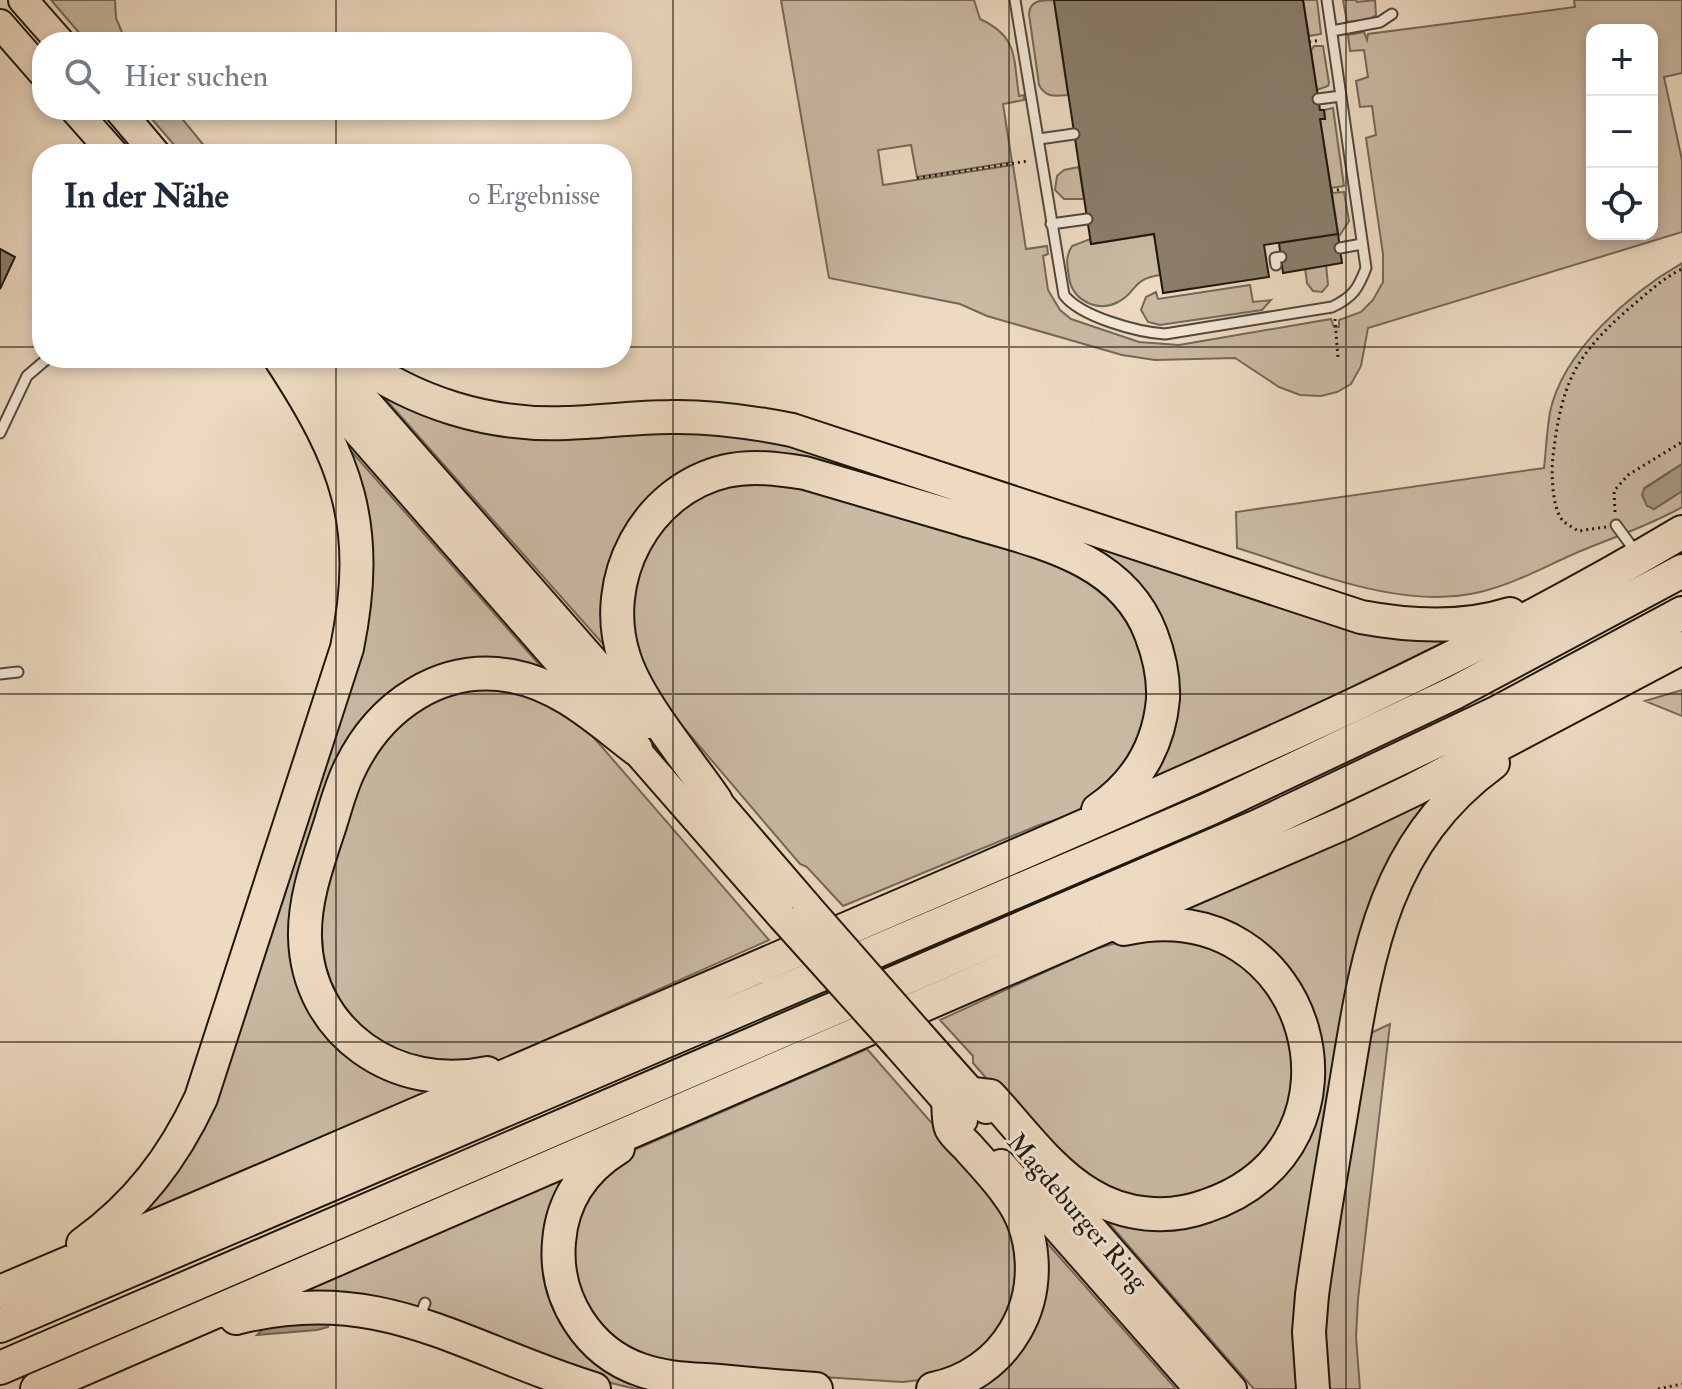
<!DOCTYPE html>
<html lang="de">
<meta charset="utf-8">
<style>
:root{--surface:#fff;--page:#f2f2f3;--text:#1f2937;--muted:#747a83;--line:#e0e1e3}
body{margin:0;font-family:"IM FELL Double Pica",serif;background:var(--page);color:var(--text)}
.controls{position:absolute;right:24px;top:24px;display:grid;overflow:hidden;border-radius:16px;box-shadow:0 4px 12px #0003}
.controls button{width:72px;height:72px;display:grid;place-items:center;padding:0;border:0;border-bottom:2px solid var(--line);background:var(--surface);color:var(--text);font:40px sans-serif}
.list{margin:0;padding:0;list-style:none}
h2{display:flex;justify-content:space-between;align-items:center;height:104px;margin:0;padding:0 32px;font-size:34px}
h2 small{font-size:26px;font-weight:400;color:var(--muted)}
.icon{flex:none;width:44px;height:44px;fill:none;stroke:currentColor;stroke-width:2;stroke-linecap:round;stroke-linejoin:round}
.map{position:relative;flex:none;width:1682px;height:1389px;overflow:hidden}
.search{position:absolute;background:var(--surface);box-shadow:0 4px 12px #0003;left:32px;top:32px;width:600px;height:88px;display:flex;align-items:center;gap:20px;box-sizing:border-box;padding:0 28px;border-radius:32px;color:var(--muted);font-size:30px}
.panel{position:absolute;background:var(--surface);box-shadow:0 4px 12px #0003;left:32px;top:144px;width:600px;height:224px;border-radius:32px}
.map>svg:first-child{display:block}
</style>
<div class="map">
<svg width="1682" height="1389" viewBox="0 0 1682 1389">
<rect width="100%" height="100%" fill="#eddac1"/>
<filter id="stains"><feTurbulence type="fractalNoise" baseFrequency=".0025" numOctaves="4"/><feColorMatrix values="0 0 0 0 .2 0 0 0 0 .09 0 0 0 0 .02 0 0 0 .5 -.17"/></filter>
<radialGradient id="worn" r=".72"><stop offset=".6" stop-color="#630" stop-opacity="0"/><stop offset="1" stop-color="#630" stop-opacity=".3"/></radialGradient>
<path fill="#cab9a3" stroke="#746858" stroke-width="2" fill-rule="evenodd" d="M51,0h64l1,18 10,24h-39z
M781,0h193l6,19c39,18 33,39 39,77l5,-1v5l-21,4 9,58 -95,15 -6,-32 -33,5 5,35 130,-20 13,84 21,-3 1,8 -5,2 5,34 12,20 11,9 68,23 40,3 152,-26 3,8h5v-7l22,-8 12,-12 10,-18v-28l-17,-116 10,-3 -4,-29 -12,1 -4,-26 12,-4 -4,-27 -14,1 -2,-16 16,-3 3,8 1,-6 207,-27 -1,-7h108v73l-18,4 18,83v72l-314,96 -7,38 -10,18 -14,8 -16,4 -21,-1 -21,-8 -44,-29 -80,2 -33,-5 -135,-39 -27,-12 -131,-26zM1592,30h60v204h-60z
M1054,0l14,95c-13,1 -22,3 -29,-10l-10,-71c1,-14 12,-14 25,-14z
M1303,0h14l4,34 -12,2z
M1343,0h13l1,2 18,-2 1,15 -8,5 -21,2z
M1314,46h9l6,37 -1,3 -11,4 -6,-39z
M1333,108l11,78 -13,2 -11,-69 5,-1 -1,-8z
M144,110h31l36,44h-29z
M1079,167l5,32h-20l-9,-9 2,-14 7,-6z
M1344,192l5,29 -9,14 -2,-1 -6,-41z
M1154,234l6,41c-29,4 -23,18 -42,27 -21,11 -46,-2 -49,-25 -2,-12 -4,-20 3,-31l18,-7 1,5z
M1682,263v201l-38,24 10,21 28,-18v16c-33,19 -71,31 -106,46 -32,14 -62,31 -96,39 -79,19 -168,-21 -243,-44l-1,-36 308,-44c2,-18 3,-38 6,-56 13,-61 80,-119 132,-149z
M1326,264l2,21 -6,7 -9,-1 -6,-8 -2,-15z
M1250,285l3,17 18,-2 -9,10 -102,15 -12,-3 -7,-12 5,-13 10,-5 2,7z
M381,394l378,43 716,196 -341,162 23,-28 -15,-174 -286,-117 -191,14 -54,163z
M345,444l206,234 -24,-9 -154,41 -74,274 144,104 -320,140 28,-28 189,-498z
M796,481l246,71 83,53 29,76 -23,85 -53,47 -39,12 -196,81 -36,-39 -7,-3 -139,-163 -22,-36 -12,-60 25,-73 58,-46z
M467,684l82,15 40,33 180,208 -275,123 -54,8 -73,-33 -42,-54 -7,-81 34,-117 38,-63z
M1682,690v26l-37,-15z
M1486,760l-94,104 -88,525h-50l-155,-177 18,4 158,-38 32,-173 -138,-91z
M1134,938l85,6 64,62 16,78 -31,70 -76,46 -75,-4 -72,-51 -72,-82v-7l-33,-36 155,-71z
M1390,1024l-32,275 -2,38 4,52h-40l-4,-30 44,-321z
M867,1049l126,144 20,30 6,73 -32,55 -67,29 -18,2 -208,-13 -65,-18 -31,-26 -24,-38 -4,-63 45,-63 19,-11z
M588,1159l-35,137 130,93h-47l-25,-6 -226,-83 -33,-7 -68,3z
M1040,1235l136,154h-207l11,-5z"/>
<path fill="#a79884" stroke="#716555" stroke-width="2" d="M1682,464v27l-28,18 -7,-3 -5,-11 2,-6z
M290,1321h38v6l-11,3 -60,5 6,-6z"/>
<path fill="#8a7d6b" stroke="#1f180e" stroke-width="2" d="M1054,0h249l17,110h4l1,9h-5l18,115 -74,11 5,32 -106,16 -9,-59 -63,10z
M1338,234l4,29 -59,10 -4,-30z
M0,249l15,8 -15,32z"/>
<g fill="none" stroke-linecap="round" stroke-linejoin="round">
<defs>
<path id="service" d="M1015,0l49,295c17,22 73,37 101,39l167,-27c21,-10 26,-18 34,-39l-39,-268
M1332,31l48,-9 12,-8
M1318,99l23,-3
M1039,139l35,-5
M1051,224l36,-5
M1340,248l22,-4
M1276,265l-1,-7 6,-1
M0,433l27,-57 21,-18
M1616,525l19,26
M0,674l18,-2
M419,1319l6,-16"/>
<path id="trunk" d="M23,0l37,42
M0,24l42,48
M75,110l39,44
M119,110l37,44
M293,358l489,559
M328,358l321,366
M703,785l104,121
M921,1036l65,73
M898,1046l65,74
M1001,1164l198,225
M1038,1167l194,222"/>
<path id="motorway" d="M353,358c62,45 136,68 213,65 35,-1 69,-6 104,-6 42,-1 82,5 122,13l569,187c48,9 102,12 149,-3
M716,801c-27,-40 -78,-99 -92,-144 -25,-77 21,-167 102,-186 27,-6 53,-2 79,2 53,16 105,31 157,46 72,22 159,36 189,115 8,21 13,42 12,65 -4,47 -27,85 -65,111
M487,1073c-90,20 -180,-40 -182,-136 -1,-38 13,-75 25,-112 6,-19 11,-39 20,-57 30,-62 91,-105 162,-92 49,9 86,44 124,73
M973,1094l17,2c30,32 60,75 99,98 35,22 79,26 117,12 178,-60 106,-319 -82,-277
M618,1148c-34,21 -56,53 -59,94 -5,56 29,110 82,128 25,9 52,9 78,11 33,3 65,6 97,8
M83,1244c54,-39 90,-86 118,-146l146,-450c25,-123 0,-188 -67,-290
M0,1292c316,-134 632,-269 946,-406 250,-109 502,-214 736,-354
M236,1318c145,-37 227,31 358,71
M0,1326l1209,-517 247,-117 226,-121
M0,1368l1258,-542 238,-113 186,-100
M37,1389l1307,-566 69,-33 269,-142
M933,1389c34,-7 64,-27 82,-58 25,-42 22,-100 -8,-138 -12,-17 -27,-32 -40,-47 -5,-5 -13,-12 -16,-18 -3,-7 -2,-18 -3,-25
M1313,1389l-4,-57 3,-37c9,-67 21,-132 32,-199 22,-130 34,-249 149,-333"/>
</defs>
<use href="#service" stroke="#52483b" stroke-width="13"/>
<use href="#trunk" stroke="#1f180e" stroke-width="32"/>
<use href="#motorway" stroke="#1f180e" stroke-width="36"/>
<path stroke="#1f180e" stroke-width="3" stroke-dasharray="2 4" stroke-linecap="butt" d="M1309,42l12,-2
M917,178l111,-17
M1331,191l12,-2
M1335,319l3,39
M1615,512l-1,-21 14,-16 54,-33
M1606,527l-28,4c-4,-3 -10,-6 -15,-10 -11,-12 -12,-49 -10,-65 9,-75 22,-101 80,-151 16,-13 30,-27 49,-36
M1658,1389l24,-5"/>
<use href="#service" stroke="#f3e7d7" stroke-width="9"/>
<use href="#trunk" stroke="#eddac1" stroke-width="28"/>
<use href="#motorway" stroke="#eddac1" stroke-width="32"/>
<defs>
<path id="trunk-bridge" d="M807,906l114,130
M782,917l116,129"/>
</defs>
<use href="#trunk-bridge" stroke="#1f180e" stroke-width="32" stroke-linecap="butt"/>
<use href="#trunk-bridge" stroke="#eddac1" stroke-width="28"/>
</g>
<path fill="none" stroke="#1f180e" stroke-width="2" stroke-opacity="0.55" d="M336,0v42M673,0v1389M1009,0v1389M1346,0v1389M336,110v44M0,347h42M622,347h1060M336,358v1031M0,694h1682M0,1042h1682"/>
<g text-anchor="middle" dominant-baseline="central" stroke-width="6" stroke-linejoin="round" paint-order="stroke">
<g font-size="26" fill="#1f180e" stroke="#f3e7d7">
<text transform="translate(1077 1212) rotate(49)">Magdeburger Ring</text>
</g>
</g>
<rect width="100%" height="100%" filter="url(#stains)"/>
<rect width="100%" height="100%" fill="url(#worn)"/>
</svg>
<div class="controls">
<button>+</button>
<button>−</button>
<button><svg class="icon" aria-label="locate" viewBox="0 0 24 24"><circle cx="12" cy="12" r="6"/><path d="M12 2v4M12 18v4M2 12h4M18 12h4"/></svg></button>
</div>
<div class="search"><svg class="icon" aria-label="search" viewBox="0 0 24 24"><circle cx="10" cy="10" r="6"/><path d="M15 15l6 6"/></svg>Hier suchen</div>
<section class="panel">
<h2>In der Nähe<small>0 Ergebnisse</small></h2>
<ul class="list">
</ul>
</section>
</div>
